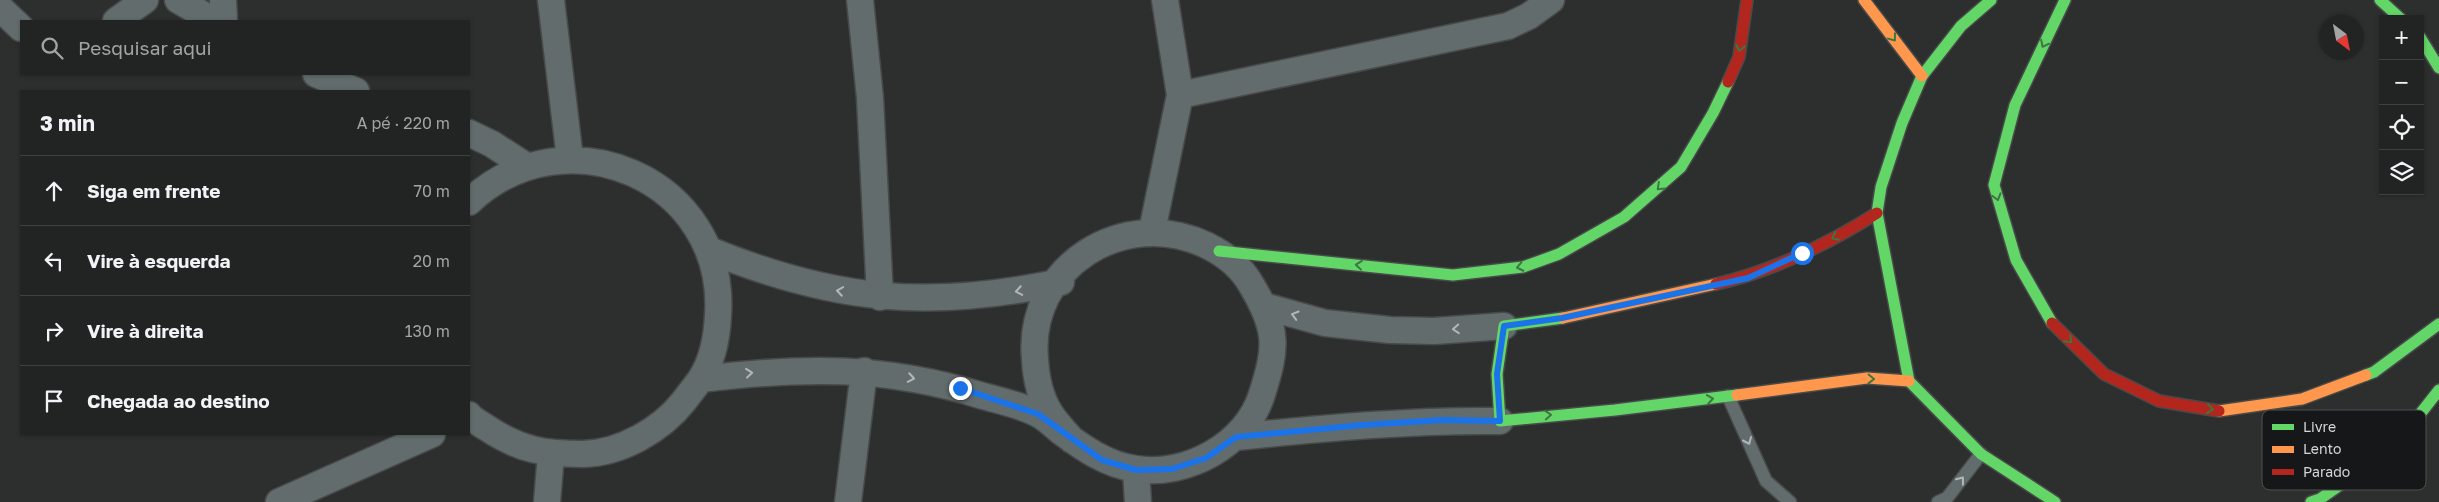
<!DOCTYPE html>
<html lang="pt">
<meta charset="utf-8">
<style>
:root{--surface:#222323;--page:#2a2b2b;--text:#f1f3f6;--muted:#a2a4a6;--line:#3f4041}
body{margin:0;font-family:"Golos Text",sans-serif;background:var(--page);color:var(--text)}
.controls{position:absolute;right:15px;top:15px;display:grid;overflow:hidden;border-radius:0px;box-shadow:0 1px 4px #0004}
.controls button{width:45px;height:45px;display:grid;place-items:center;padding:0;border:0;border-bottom:1px solid var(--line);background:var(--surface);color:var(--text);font:25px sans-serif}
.compass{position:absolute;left:2319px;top:15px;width:45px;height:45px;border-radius:50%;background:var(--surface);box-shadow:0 1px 4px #0004;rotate:148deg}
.stop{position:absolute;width:15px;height:15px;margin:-11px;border:4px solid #1a73e8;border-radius:50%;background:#fff}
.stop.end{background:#1a73e8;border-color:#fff;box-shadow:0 1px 5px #0008}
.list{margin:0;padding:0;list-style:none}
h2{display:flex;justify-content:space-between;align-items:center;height:65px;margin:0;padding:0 20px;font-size:21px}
h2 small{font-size:16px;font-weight:400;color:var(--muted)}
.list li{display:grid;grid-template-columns:32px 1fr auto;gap:15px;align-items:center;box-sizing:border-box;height:70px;padding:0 20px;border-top:1px solid var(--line)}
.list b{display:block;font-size:19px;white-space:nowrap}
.list em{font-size:16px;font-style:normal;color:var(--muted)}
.icon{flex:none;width:28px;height:28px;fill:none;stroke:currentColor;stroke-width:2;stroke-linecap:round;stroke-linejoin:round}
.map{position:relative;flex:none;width:2439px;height:502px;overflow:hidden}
.search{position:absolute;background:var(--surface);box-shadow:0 1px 4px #0004;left:20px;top:20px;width:450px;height:55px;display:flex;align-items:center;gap:12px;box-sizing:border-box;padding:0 18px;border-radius:0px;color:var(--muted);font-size:19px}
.panel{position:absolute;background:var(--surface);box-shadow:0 1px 4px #0004;left:20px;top:90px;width:450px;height:345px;border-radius:0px}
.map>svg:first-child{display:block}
</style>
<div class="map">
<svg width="2439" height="502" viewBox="0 0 2439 502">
<rect width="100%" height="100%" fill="#2d2f2f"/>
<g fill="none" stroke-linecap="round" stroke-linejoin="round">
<defs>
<path id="lane" d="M1728,396l38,85 24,21
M1938,502l9,-4 34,-44"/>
<path id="street" d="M178,0l36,21
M223,0l1,21
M551,0l19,159
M860,0l10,98 10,199
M0,8l21,20
M116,21l29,-21
M316,74l40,17
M1180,95l328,-69 21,-10 22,-16
M469,133l23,11 34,22
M469,202c97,-92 258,-22 249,113 -1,22 -6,47 -18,65 -5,7 -11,14 -16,21 -23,29 -63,52 -101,53 -39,0 -63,-4 -96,-26 -6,-4 -14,-8 -18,-13
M1152,231l28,-136 -15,-95
M709,250c125,51 220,60 352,32l-2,-4
M1264,306l61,17 65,7 44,1 70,-5
M701,379c102,-12 183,-14 282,17 18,5 38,9 55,18 8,4 15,11 22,17 23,17 47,34 76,38 51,8 111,-25 126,-75 15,-47 16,-64 -10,-108 -10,-18 -27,-32 -46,-41 -81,-39 -180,21 -171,114 1,19 5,38 15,54 6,10 15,18 22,27
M1236,437c88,-9 175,-17 264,-16
M1136,470l2,32
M279,502l153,-68
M547,502l4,-48
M848,502l16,-131"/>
<path id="fast" d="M1991,0l-30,26 -39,50 -20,47 -21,64 -4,26 32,168 72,73 74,48
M2380,0l21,19
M2420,37l19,31
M1219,251l234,24 70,-8 36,-13 65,-37 57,-50 32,-54 15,-31
M1563,318l-59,8 -7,48 3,47 115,-11 122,-15
M2052,323l-36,-63 -22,-75 21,-80 50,-105
M2366,375l8,-3 65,-48
M2311,502l9,-3 74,-52 45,-57"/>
<path id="slow" d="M1864,0l58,76
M1563,318l153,-34
M1737,395l130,-17 42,3
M2219,411l83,-12 64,-24"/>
<path id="jam" d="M1728,82l11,-25 8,-57
M1716,284c55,-12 114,-41 161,-71
M2052,323l52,51 55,27 60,10"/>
</defs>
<use href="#lane" stroke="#484a4a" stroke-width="15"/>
<use href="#street" stroke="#484a4a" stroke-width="29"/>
<use href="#fast" stroke="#484a4a" stroke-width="14"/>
<use href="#slow" stroke="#484a4a" stroke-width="14"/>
<use href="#jam" stroke="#484a4a" stroke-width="14"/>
<use href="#lane" stroke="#636c6d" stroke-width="12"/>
<use href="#street" stroke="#636c6d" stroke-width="26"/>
<use href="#fast" stroke="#63d668" stroke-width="11"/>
<use href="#slow" stroke="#ff974d" stroke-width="11"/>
<use href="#jam" stroke="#b3261e" stroke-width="11"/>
</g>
<defs><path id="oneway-chevron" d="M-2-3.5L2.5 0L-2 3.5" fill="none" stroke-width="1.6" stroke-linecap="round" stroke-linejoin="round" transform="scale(1.25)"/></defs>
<g stroke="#3c7640">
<use href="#oneway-chevron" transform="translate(1893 38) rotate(53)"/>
<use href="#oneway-chevron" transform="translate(2044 44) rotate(116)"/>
<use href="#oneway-chevron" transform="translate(1740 48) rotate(100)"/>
<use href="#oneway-chevron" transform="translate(1660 187) rotate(137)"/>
<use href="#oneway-chevron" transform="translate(1997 197) rotate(74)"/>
<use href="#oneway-chevron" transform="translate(1835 237) rotate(154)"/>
<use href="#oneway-chevron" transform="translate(1359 265) rotate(-174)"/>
<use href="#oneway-chevron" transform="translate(1520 267) rotate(168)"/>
<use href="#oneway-chevron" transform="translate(2069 340) rotate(45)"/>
<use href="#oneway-chevron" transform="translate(1871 379) rotate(1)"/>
<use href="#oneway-chevron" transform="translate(1710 399) rotate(-8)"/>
<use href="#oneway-chevron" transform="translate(2210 409) rotate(7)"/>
<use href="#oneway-chevron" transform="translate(1548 415) rotate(-4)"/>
</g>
<g stroke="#b3b7b7">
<use href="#oneway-chevron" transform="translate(840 291) rotate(-171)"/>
<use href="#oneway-chevron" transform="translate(1019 291) rotate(170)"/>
<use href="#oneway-chevron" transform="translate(1295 315) rotate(-164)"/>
<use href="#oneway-chevron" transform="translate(1456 329) rotate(176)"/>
<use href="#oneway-chevron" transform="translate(749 373) rotate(-6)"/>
<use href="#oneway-chevron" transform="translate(911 378) rotate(10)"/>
<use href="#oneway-chevron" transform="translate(1748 441) rotate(66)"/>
<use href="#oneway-chevron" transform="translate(1961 480) rotate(-52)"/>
</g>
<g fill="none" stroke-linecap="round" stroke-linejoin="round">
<path stroke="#1a73e8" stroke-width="6" d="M960,388l78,26 64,46 34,10 36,-1 34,-11 30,-21 126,-12 80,-5 58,1 -3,-47 7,-48 58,-8 186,-40 54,-25"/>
</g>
<rect x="2262" y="410" width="164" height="80" rx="8" fill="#161718" stroke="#4f5151" stroke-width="1"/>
<rect x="2272" y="424" width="22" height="6" fill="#63d668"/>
<rect x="2272" y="446" width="22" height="7" fill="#ff974d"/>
<rect x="2272" y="469" width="22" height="6" fill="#b3261e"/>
<g font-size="14" fill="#d5d7d7">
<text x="2303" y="432">Livre</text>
<text x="2303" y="454">Lento</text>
<text x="2303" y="477">Parado</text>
</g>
</svg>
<div class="controls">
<button>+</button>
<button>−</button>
<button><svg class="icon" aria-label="locate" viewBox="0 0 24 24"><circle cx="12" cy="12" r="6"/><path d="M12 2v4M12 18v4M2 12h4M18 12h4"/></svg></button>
<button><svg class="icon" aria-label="layers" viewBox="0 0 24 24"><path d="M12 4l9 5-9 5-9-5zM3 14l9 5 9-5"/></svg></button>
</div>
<svg class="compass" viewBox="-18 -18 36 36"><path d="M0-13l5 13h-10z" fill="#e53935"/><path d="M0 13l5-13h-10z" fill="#a2a4a6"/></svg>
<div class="stop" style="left:1802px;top:253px"></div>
<div class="stop end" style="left:960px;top:388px"></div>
<div class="search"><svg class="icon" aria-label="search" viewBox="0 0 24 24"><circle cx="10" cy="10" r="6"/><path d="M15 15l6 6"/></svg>Pesquisar aqui</div>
<section class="panel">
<h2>3 min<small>A pé · 220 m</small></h2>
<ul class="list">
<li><svg class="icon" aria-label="ahead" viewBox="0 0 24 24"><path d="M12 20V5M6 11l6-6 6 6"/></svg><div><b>Siga em frente</b></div><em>70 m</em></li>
<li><svg class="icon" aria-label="left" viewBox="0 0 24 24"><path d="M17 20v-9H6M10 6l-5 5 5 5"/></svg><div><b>Vire à esquerda</b></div><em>20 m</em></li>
<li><svg class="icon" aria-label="right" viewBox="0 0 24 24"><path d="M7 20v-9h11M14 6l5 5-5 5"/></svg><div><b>Vire à direita</b></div><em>130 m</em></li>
<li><svg class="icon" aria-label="arrive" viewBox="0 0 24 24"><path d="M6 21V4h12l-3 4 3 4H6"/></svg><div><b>Chegada ao destino</b></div></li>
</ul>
</section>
</div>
